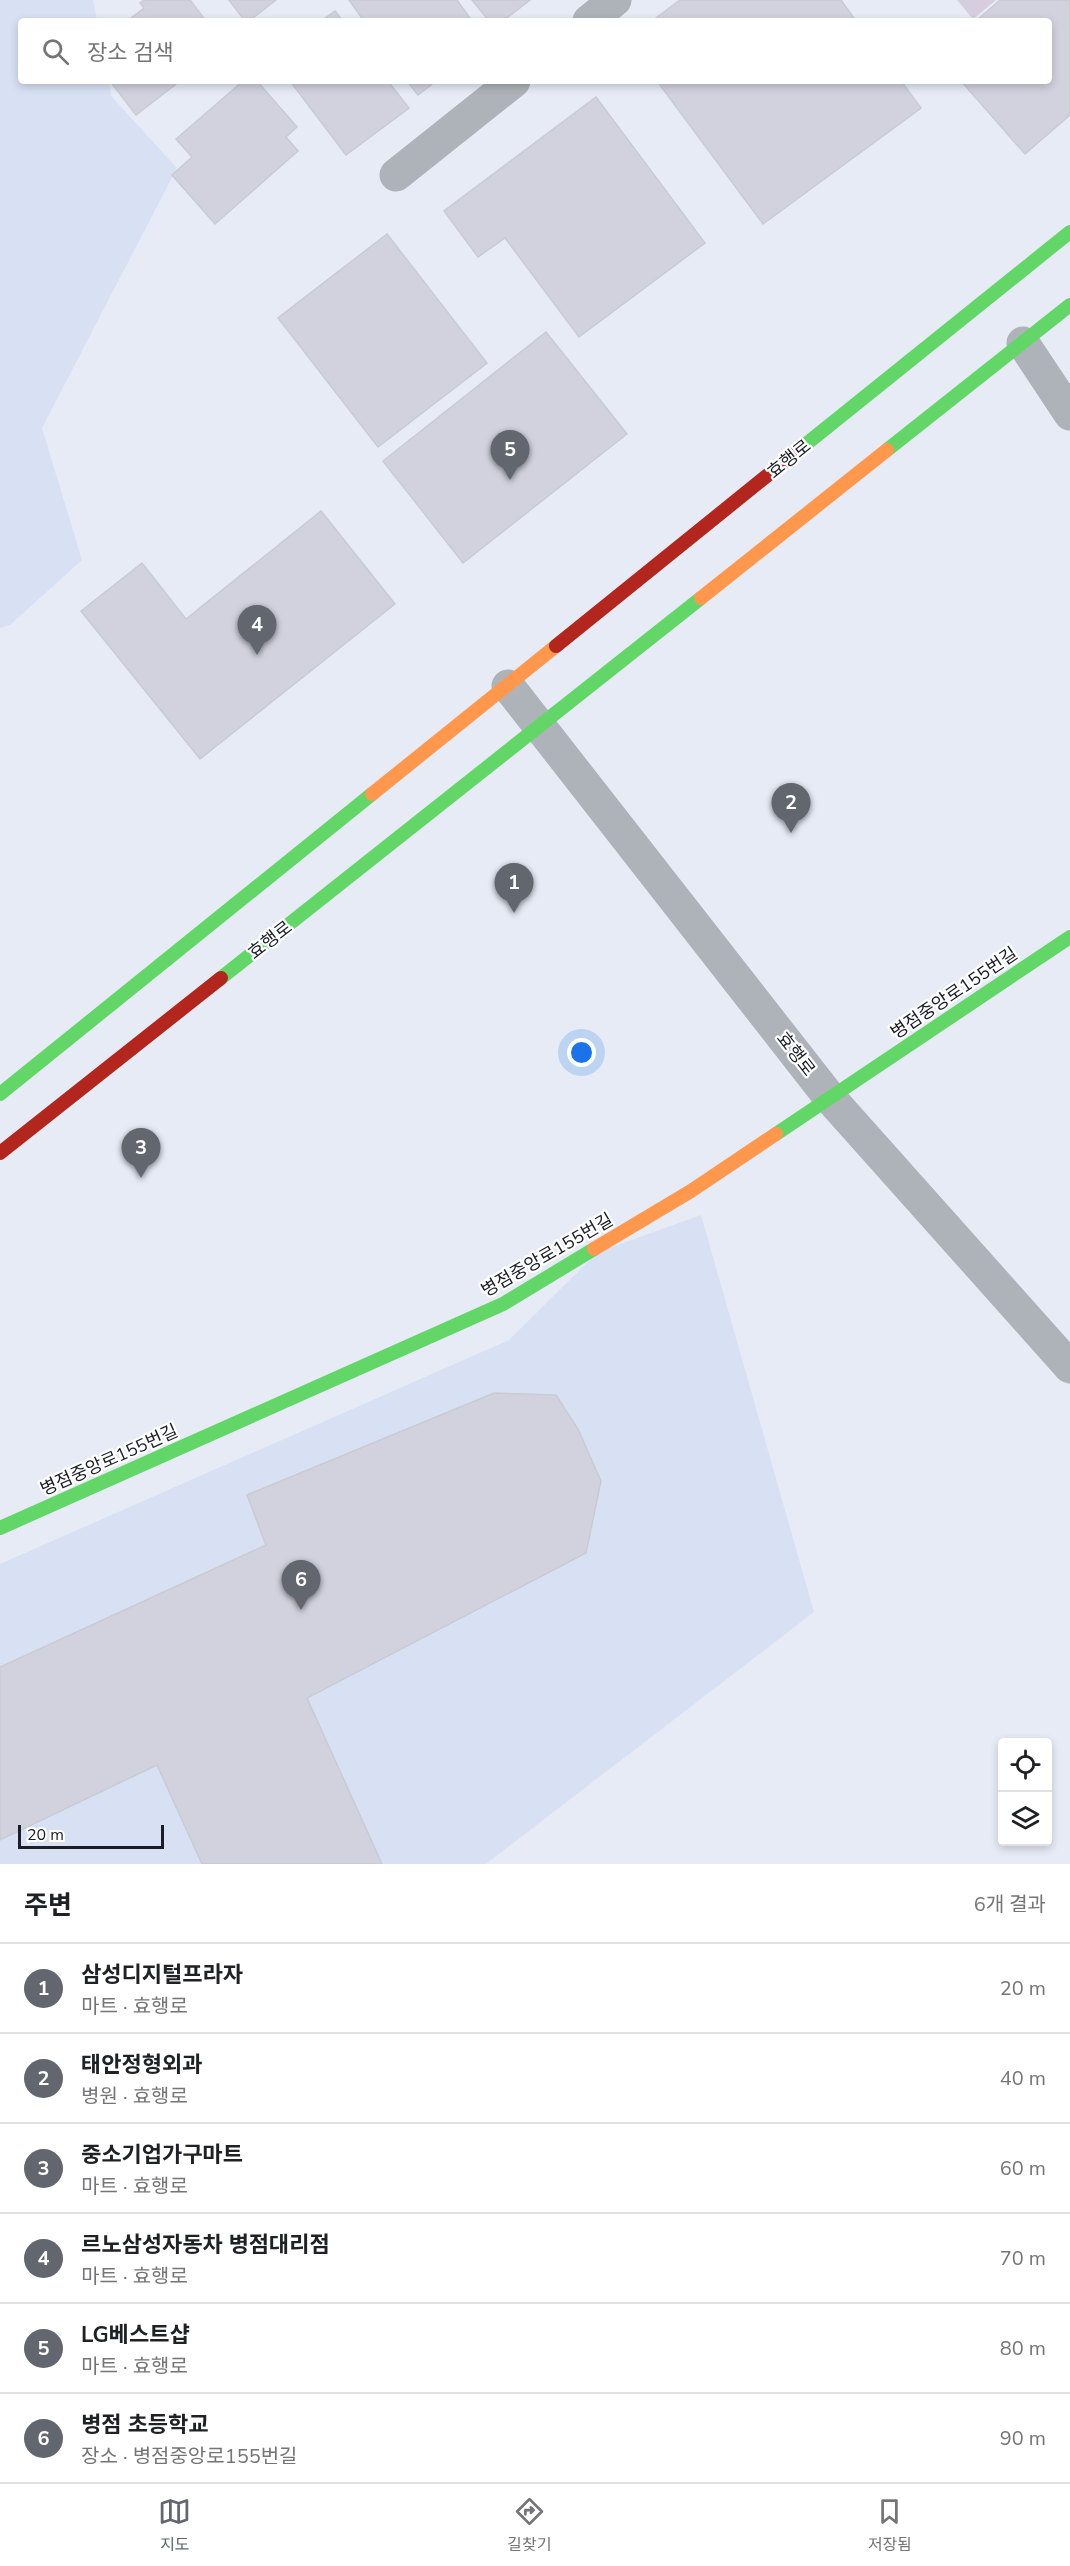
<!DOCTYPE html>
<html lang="ko">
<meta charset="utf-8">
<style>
:root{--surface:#fff;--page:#f6f6f6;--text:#202124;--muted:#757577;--line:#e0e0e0;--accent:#62666e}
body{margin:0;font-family:"Nunito Sans","Noto Sans KR",sans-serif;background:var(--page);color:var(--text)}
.controls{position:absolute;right:18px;bottom:18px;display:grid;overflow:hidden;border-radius:6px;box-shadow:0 3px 9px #0003}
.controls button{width:54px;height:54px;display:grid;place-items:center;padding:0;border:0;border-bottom:2px solid var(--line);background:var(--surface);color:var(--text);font:30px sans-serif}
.scale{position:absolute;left:18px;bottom:15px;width:146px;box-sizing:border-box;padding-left:6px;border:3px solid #1b1e25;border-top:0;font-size:16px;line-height:21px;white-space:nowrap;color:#1b1e25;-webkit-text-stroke:4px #fff;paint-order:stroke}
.you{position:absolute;left:582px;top:1053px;width:21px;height:21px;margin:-15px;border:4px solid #fff;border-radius:50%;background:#1a73e8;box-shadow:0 0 0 9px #1a73e833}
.badge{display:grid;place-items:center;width:39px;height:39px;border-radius:50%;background:var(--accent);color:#fff;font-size:20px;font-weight:700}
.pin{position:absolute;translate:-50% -50px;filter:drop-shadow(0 2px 3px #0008)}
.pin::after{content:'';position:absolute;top:32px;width:21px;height:18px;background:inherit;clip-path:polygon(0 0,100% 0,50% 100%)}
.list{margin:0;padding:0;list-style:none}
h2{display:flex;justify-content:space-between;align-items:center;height:78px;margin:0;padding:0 24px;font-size:26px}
h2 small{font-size:20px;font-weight:400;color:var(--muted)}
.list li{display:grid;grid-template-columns:39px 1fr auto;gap:18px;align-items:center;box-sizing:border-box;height:90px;padding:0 24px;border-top:2px solid var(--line)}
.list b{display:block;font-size:22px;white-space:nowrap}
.list p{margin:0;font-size:20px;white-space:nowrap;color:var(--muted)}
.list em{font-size:20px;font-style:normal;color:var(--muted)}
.icon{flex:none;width:33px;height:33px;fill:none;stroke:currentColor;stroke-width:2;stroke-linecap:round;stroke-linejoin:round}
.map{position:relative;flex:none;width:1070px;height:1864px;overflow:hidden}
.search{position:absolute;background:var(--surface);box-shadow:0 3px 9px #0003;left:18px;right:18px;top:18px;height:66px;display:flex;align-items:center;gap:15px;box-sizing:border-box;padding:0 21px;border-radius:6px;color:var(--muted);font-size:22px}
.sheet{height:618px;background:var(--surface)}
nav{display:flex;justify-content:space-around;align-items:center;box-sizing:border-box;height:84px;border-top:2px solid var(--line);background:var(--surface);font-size:16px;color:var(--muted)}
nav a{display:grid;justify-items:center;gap:3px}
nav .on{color:var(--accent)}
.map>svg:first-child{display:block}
</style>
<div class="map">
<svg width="1070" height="1864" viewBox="0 0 1070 1864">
<rect width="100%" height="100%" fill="#e6ebf6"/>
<path fill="#d8e1f4" d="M0,0h93l4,21h-76v60h88l2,15 66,72 -135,260 40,132 -72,65 -10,3z
M701,1215l113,397 -328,252h-486v-300l509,-224 89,-88z"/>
<path fill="#d6cdde" d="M957,0h39l-23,19z"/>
<path fill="#d2d2df" stroke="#c9cbd3" stroke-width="1.5" d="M144,0h46l16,21h-79l17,-13 -4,-5z
M229,0h47l-27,21h-4z
M349,0h108l15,21h-108z
M472,0h58l-27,21h-14z
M680,0h161l15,21h-204z
M1000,0h70v115l-45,39 -64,-73h88v-60h-73z
M335,11l8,10h-22z
M110,81h70l-44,34z
M243,81h14l40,46 -11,10 12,14 -83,73 -43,-49 20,-18 -16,-18z
M290,81h98l21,27 -63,47z
M407,81h29l-18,14z
M657,81h244l20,27 -158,116z
M596,97l109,146 -126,94 -74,-99 -27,19 -34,-46z
M387,234l100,129 -109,84 -100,-129z
M546,332l81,102 -164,129 -80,-102z
M321,511l74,93 -195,155 -119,-148 61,-48 44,56z
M494,1393l62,2 22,34 23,52 -15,72 -279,145 75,166h-180l-45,-99 -157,75v-173l266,-122 -19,-50z"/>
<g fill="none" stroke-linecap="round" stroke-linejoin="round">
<path stroke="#adb3b8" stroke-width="33" d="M589,21l26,-21
M396,175l118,-94
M1023,343l47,71
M508,686l322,412 240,269"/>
<path stroke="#63d668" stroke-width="14" d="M800,449l270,-217
M887,450l183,-145
M221,978l480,-380
M0,1094l372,-300
M776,1134l294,-197
M0,1528l503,-224 91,-55"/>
<path stroke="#ff974d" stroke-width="14" d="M701,598l186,-148
M372,794l184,-148
M594,1249l97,-58 85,-57"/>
<path stroke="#b3261e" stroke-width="14" d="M556,646l244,-197
M0,1153l221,-175"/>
</g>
<g text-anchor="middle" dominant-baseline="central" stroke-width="4.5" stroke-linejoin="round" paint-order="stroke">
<g font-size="18" fill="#1b1e25" stroke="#fff">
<text transform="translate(789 459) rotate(-39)">효행로</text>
<text transform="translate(270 940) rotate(-38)">효행로</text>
<text transform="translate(954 993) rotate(-34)">병점중앙로155번길</text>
<text transform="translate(796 1054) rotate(52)">효행로</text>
<text transform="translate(547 1255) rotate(-30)">병점중앙로155번길</text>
<text transform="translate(109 1460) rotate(-24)">병점중앙로155번길</text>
</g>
</g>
</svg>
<div class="controls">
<button><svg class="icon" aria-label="locate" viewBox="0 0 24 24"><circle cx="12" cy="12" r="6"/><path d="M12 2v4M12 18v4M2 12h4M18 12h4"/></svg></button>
<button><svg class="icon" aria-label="layers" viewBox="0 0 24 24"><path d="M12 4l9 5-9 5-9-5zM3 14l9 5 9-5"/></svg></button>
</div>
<div class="scale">20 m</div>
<div class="you"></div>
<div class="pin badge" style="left:514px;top:913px">1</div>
<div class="pin badge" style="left:791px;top:833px">2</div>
<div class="pin badge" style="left:141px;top:1178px">3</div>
<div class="pin badge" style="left:257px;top:655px">4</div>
<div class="pin badge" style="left:510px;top:480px">5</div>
<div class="pin badge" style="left:301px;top:1610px">6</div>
<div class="search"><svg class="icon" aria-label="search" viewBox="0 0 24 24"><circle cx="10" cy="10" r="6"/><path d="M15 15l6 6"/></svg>장소 검색</div>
</div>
<section class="sheet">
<h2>주변<small>6개 결과</small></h2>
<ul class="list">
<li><span class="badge">1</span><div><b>삼성디지털프라자</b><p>마트 · 효행로</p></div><em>20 m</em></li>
<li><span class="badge">2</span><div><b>태안정형외과</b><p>병원 · 효행로</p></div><em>40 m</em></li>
<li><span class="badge">3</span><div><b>중소기업가구마트</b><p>마트 · 효행로</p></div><em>60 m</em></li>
<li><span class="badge">4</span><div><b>르노삼성자동차 병점대리점</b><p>마트 · 효행로</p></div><em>70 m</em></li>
<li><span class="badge">5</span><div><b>LG베스트샵</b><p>마트 · 효행로</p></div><em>80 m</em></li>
<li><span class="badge">6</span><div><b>병점 초등학교</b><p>장소 · 병점중앙로155번길</p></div><em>90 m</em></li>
</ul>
</section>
<nav>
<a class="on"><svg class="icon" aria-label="map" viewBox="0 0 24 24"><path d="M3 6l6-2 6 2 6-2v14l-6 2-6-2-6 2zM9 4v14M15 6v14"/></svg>지도</a>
<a><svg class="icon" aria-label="directions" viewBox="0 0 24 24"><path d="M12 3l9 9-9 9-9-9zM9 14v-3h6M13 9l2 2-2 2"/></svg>길찾기</a>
<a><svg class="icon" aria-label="saved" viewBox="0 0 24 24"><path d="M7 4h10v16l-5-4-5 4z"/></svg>저장됨</a>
</nav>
